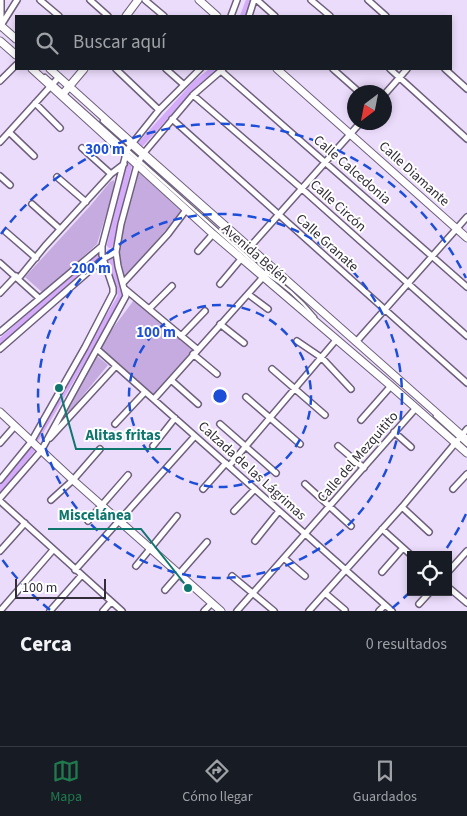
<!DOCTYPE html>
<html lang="es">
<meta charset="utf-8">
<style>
:root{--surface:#171b24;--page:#20242c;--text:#f1f3f6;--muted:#9ea1a6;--line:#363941;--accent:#207a4e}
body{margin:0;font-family:"Source Sans 3",sans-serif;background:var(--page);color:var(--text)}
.controls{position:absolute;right:15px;bottom:15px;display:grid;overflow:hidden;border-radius:0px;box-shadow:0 2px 8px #0003}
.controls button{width:45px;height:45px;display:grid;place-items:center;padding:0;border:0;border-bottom:1px solid var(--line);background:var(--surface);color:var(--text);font:25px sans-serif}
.compass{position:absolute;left:347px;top:85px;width:45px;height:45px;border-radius:50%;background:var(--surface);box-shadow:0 2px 8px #0003;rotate:212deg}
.scale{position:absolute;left:15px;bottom:12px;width:91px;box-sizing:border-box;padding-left:5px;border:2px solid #332d39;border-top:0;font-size:14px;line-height:18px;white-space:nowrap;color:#332d39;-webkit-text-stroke:4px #fff;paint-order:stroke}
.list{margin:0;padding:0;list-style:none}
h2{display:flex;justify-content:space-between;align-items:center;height:65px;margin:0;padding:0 20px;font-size:21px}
h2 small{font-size:16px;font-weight:400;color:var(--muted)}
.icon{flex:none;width:28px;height:28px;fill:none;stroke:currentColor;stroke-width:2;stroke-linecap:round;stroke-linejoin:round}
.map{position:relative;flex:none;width:467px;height:611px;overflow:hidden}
.search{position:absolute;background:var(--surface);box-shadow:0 2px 8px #0003;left:15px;right:15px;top:15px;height:55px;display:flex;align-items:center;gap:12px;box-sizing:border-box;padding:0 18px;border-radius:0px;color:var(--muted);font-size:19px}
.sheet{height:135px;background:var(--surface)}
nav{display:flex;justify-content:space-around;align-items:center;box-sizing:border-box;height:70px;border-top:1px solid var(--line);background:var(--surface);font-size:14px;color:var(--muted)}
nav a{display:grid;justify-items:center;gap:2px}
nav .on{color:var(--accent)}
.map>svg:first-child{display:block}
</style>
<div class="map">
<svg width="467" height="611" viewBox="0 0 467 611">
<rect width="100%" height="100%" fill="#ecdcfc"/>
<path fill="#c5abdf" d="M139,172l43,39 -57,67 -8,-27z
M114,180v9l-17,55 -54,49 -18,-16 66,-72 19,-23z
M134,300l63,52 -42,46 -57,-50z
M96,355l12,10 -55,67z"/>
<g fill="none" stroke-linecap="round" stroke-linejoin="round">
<path stroke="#d4acfa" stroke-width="6" d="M243,16l6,-16
M139,146l57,-63 18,-14
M110,245l20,-84
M0,342l100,-89
M36,439l85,-143 -11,-44
M0,489l34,-42"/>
<defs>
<path id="lane" d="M45,76l220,197c20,12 36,27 50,44
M102,121l123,109c12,16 28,29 45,39
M435,416l32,29"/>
<path id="street" d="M40,0l19,16
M90,0l18,16
M145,0l19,16
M257,0l18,16
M311,0l19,16
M368,0l18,16
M231,16l6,-16
M249,16l5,-16
M1,25v-25
M0,27l17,-27
M116,69l43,41
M166,69l17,15
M333,69l26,23
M390,69l77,70
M445,69l22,20
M221,71l246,216
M0,81l16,-16
M193,95l108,93 166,148
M384,95l23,-26
M35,103l25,25
M172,119l295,264
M9,132l25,24
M0,142l59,-65
M82,148l29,26
M0,176l10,9
M57,177l29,25
M32,204l28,25
M6,232l30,26
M249,248l112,-126
M198,251l15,-17
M0,263l39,35
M18,279l27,-33 66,-72 13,-10
M123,283l45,-49 18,-24
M220,284l21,-25
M125,289l72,60
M0,293l16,-17
M248,294l20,15
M149,309l23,-23
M220,324l24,19
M0,332l102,-86 25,-96 32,-40 41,-41
M181,336l24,-25
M297,341l25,17 29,31
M356,342l111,-125
M0,349l103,-90 13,-7
M97,349l295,262
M193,354l24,20
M272,369l53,46
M171,380l27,24
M246,397l54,47
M154,399l118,-132
M361,420l30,-34
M115,424l30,-32
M220,424l56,49
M394,432l17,15
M50,438l66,-72
M0,443l15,-17
M153,446l22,-28
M338,446l26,22
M229,466l107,-126
M0,480l31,-38 54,-95 28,-54v-5l-11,-33v-9
M305,484l46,42
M203,489l23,-26
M453,489l14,-15
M0,498l41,-47 85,-155 -8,-30 -2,-14 5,-28 16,-59 6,-11 50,-59 30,-26
M51,500l22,-20 27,-31
M0,501l122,110
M402,507l27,25
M234,511l21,-22
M88,521l40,-46
M382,529l29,26
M255,541l24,-30
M0,551l25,-28
M284,558l21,18
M136,566l41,-50
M75,570l120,-134
M382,572l21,-24
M448,572l19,-21
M232,576l42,35
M448,587l19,16
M165,590l42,-48
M325,593l20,17
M419,604l11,-12
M0,611l53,-61
M50,611l31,-35
M103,611l8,-9
M204,611l8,-8
M237,611l179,-203
M309,611l93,-104 65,-78
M379,611l6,-6"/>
<path id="secondary" d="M199,0l18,16
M126,16l12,-16
M0,25l16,14
M0,41l16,14
M32,69l181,165 178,152 76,67
M50,69l92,83 325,288
M277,69l190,169
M62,95l22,-26
M0,412l73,68 148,131"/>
</defs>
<use href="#lane" stroke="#6e607c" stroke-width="5"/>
<use href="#street" stroke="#6e607c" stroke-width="8"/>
<use href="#secondary" stroke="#6e607c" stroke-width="9"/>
<use href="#lane" stroke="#fff" stroke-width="2.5"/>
<use href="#street" stroke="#fff" stroke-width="5"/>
<use href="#secondary" stroke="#fff" stroke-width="7"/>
</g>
<g fill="none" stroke="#1d4ed8" stroke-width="2.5" stroke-dasharray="9 6">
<circle cx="220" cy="396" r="91"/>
<circle cx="220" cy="396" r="182"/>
<path d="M466 514A273 273 0 0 1 442 555M410 592A273 273 0 0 1 390 610M50 610A273 273 0 0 1 1 558M1 234A273 273 0 0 1 466 278"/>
</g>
<g text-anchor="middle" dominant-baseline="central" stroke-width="4" stroke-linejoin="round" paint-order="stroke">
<g font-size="14" fill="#332d39" stroke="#fff">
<text transform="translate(352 170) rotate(41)">Calle Calcedonia</text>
<text transform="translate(414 174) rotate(42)">Calle Diamante</text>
<text transform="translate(338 206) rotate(42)">Calle Circón</text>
<text transform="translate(327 243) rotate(42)">Calle Granate</text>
<text transform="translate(255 254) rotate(41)">Avenida Belén</text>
<text transform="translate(358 457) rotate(-49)">Calle del Mezquitito</text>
<text transform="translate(252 471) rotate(42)">Calzada de las Lágrimas</text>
</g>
</g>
<circle cx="220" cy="396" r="8" fill="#1d4ed8" stroke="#fff" stroke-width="2.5"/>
<g font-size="15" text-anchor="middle" font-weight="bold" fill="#1d4ed8" stroke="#fff" stroke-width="4" stroke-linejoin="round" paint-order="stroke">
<text x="105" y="154">300 m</text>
<text x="91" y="273">200 m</text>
<text x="156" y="337">100 m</text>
</g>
<path fill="none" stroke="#0f766e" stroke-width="2" d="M59 388L76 449H171M188 588L141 529H48"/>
<g fill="#0f766e" stroke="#fff" stroke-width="2">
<circle cx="59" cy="388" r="5"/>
<circle cx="188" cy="588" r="5"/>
</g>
<g font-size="15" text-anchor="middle" font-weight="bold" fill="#0f766e" stroke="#fff" stroke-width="4" stroke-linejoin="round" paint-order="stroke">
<text x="123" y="440">Alitas fritas</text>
<text x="95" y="520">Miscelánea</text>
</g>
</svg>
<div class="controls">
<button><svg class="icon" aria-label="locate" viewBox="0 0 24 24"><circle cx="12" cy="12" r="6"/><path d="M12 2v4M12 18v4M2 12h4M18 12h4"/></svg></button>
</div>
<svg class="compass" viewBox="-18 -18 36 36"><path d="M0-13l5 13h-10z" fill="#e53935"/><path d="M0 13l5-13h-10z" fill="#9ea1a6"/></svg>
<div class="scale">100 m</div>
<div class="search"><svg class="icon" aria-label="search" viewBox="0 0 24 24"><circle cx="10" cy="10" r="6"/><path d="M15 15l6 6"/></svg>Buscar aquí</div>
</div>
<section class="sheet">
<h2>Cerca<small>0 resultados</small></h2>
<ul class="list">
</ul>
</section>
<nav>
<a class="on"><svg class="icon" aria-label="map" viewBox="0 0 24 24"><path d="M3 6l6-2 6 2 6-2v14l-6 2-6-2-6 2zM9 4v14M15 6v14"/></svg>Mapa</a>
<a><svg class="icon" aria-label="directions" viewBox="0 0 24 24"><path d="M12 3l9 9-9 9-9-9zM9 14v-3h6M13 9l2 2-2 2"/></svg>Cómo llegar</a>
<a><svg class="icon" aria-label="saved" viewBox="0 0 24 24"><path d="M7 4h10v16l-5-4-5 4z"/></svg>Guardados</a>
</nav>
